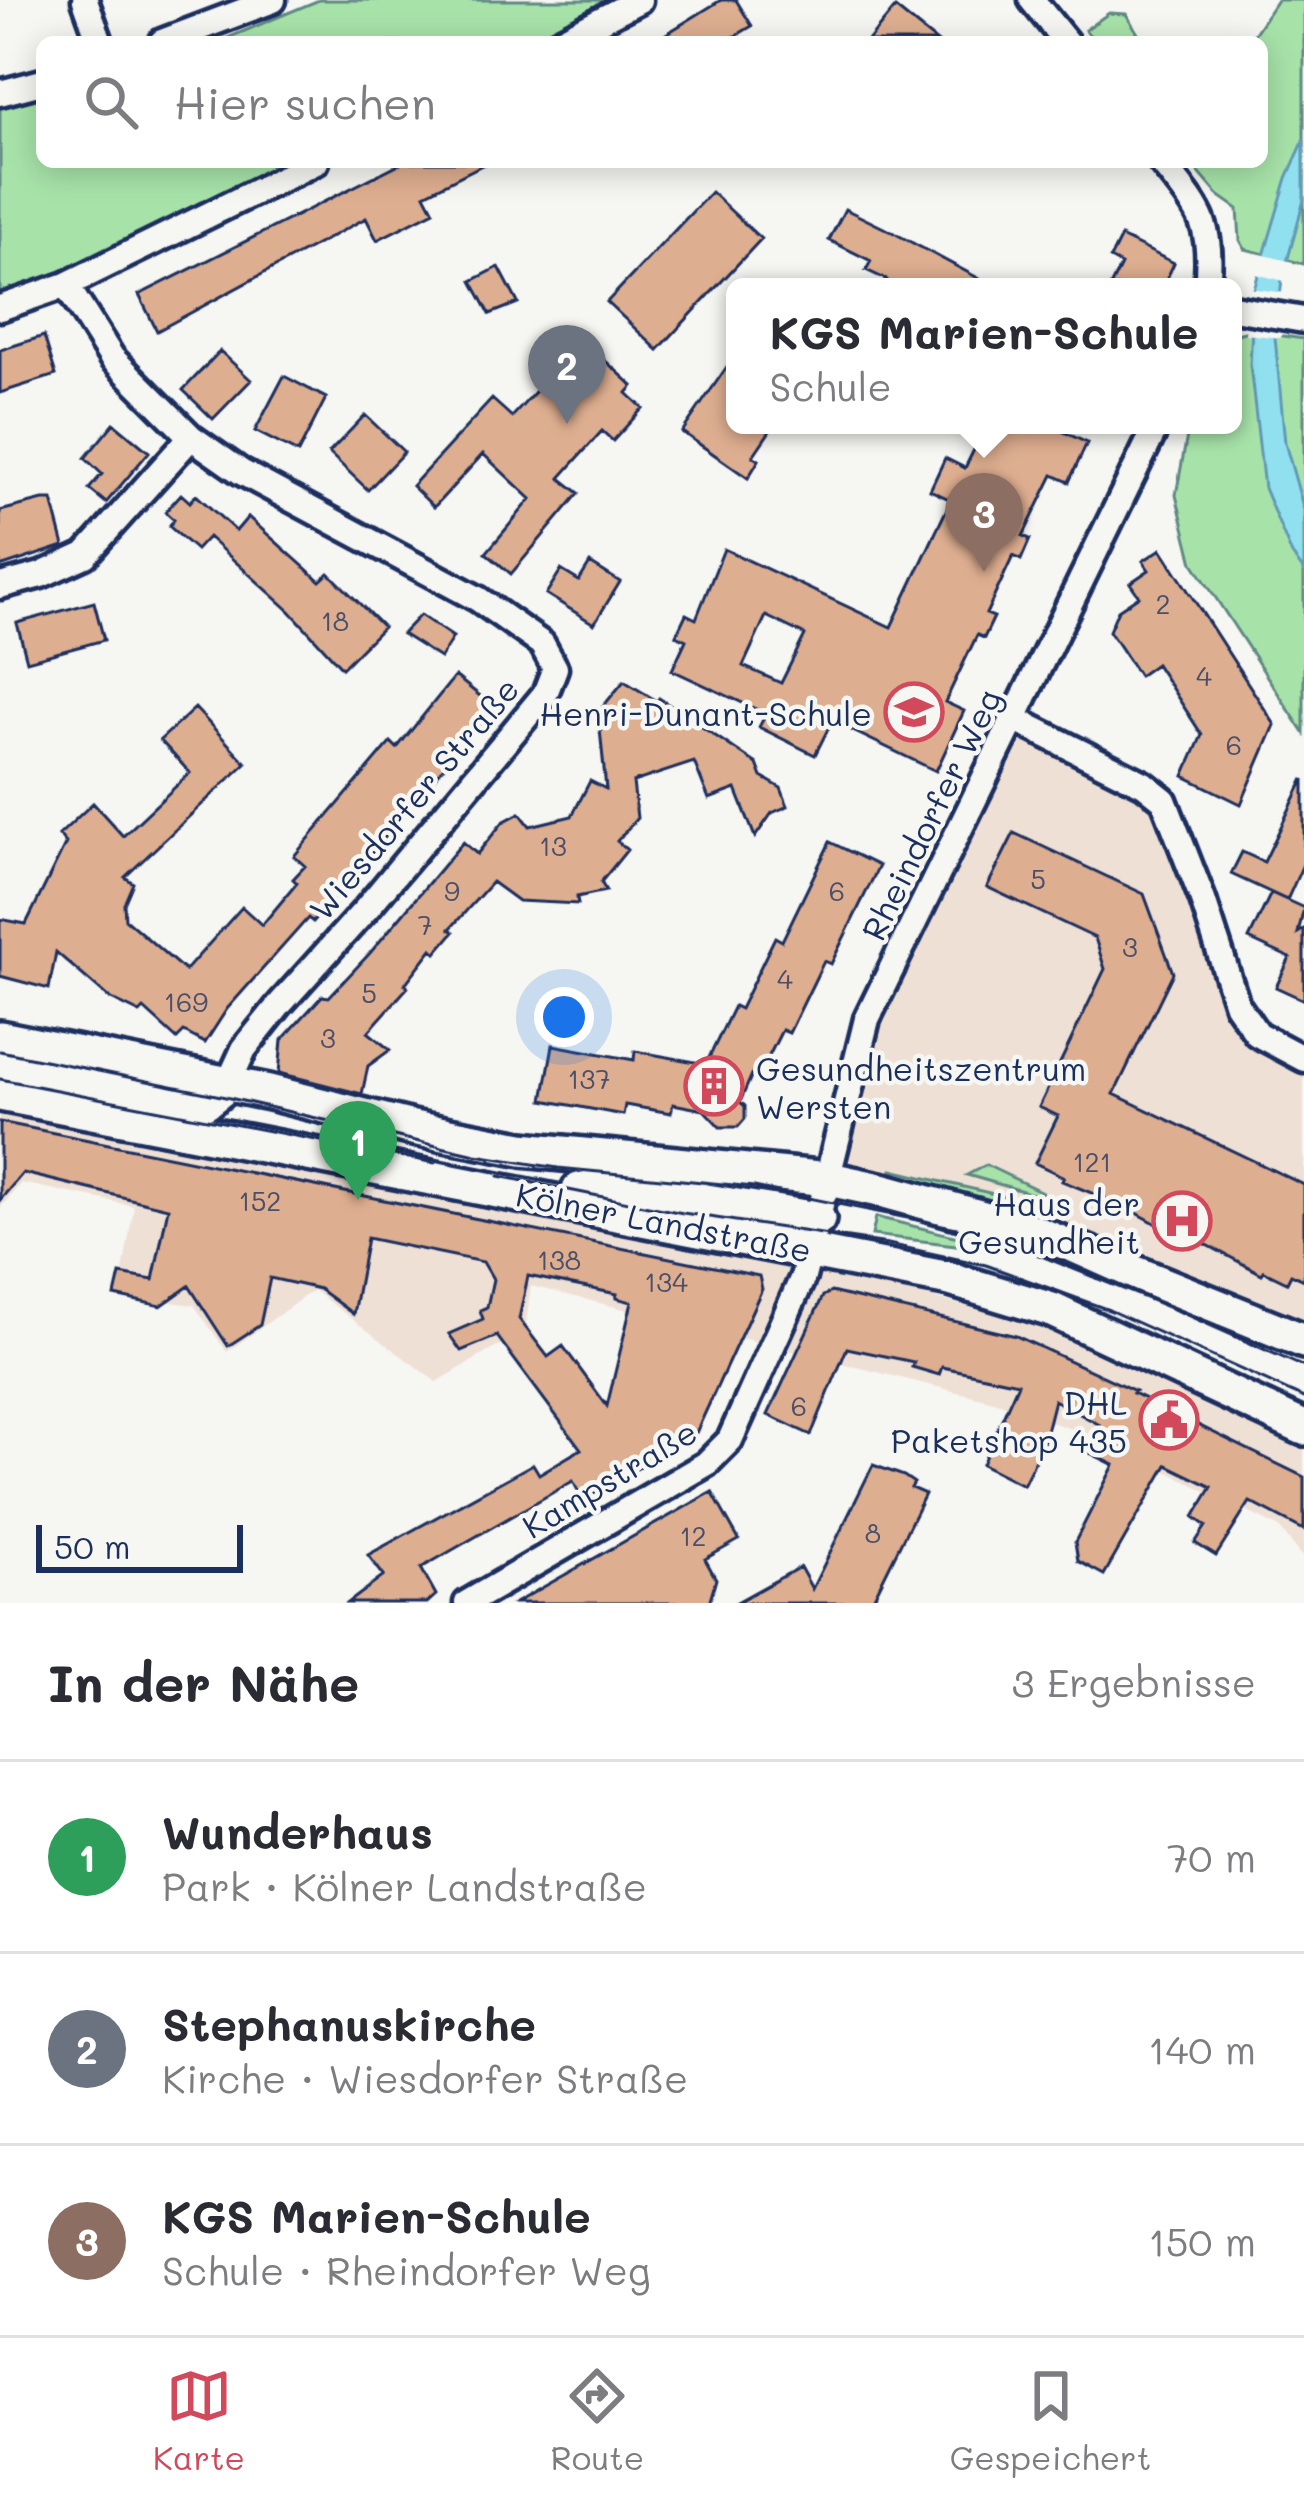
<!DOCTYPE html>
<html lang="de">
<meta charset="utf-8">
<style>
:root{--surface:#fff;--page:#f2f2f3;--text:#2b2b33;--muted:#7c7c81;--line:#e1e1e2;--accent:#d1495b}
body{margin:0;font-family:Mali,sans-serif;background:var(--page);color:var(--text)}
.scale{position:absolute;left:36px;bottom:30px;width:207px;box-sizing:border-box;padding-left:12px;border:6px solid #1b2f5e;border-top:0;font-size:33px;line-height:42px;white-space:nowrap;color:#1b2f5e;-webkit-text-stroke:9px #f6f6f2;paint-order:stroke}
.you{position:absolute;left:564px;top:1017px;width:42px;height:42px;margin:-30px;border:9px solid #fff;border-radius:50%;background:#1a73e8;box-shadow:0 0 0 18px #1a73e833}
.badge{display:grid;place-items:center;width:78px;height:78px;border-radius:50%;background:var(--accent);color:#fff;font-size:39px;font-weight:700}
.pin{position:absolute;translate:-50% -99px;filter:drop-shadow(0 3px 6px #0008)}
.pin::after{content:'';position:absolute;top:63px;width:42px;height:36px;background:inherit;clip-path:polygon(0 0,100% 0,50% 100%)}
.popup{position:absolute;left:726px;top:278px;width:516px;height:156px;box-sizing:border-box;display:grid;place-content:center;border-radius:18px;background:var(--surface);filter:drop-shadow(0 3px 9px #0005);font-size:39px;white-space:nowrap;color:var(--muted)}
.popup b{font-size:45px;color:var(--text)}
.popup::after{content:'';position:absolute;left:50%;top:100%;margin-left:-24px;border:24px solid transparent;border-top-color:var(--surface)}
.list{margin:0;padding:0;list-style:none}
h2{display:flex;justify-content:space-between;align-items:center;height:156px;margin:0;padding:0 48px;font-size:51px}
h2 small{font-size:39px;font-weight:400;color:var(--muted)}
.list li{display:grid;grid-template-columns:78px 1fr auto;gap:36px;align-items:center;box-sizing:border-box;height:192px;padding:0 48px;border-top:3px solid var(--line)}
.list b{display:block;font-size:45px;white-space:nowrap}
.list p{margin:0;font-size:39px;white-space:nowrap;color:var(--muted)}
.list em{font-size:39px;font-style:normal;color:var(--muted)}
.icon{flex:none;width:66px;height:66px;fill:none;stroke:currentColor;stroke-width:2;stroke-linecap:round;stroke-linejoin:round}
.map{position:relative;flex:none;width:1304px;height:1603px;overflow:hidden}
.search{position:absolute;background:var(--surface);box-shadow:0 6px 30px #0003;left:36px;right:36px;top:36px;height:132px;display:flex;align-items:center;gap:30px;box-sizing:border-box;padding:0 42px;border-radius:18px;color:var(--muted);font-size:45px}
.sheet{height:732px;background:var(--surface)}
nav{display:flex;justify-content:space-around;align-items:center;box-sizing:border-box;height:168px;border-top:3px solid var(--line);background:var(--surface);font-size:33px;color:var(--muted)}
nav a{display:grid;justify-items:center;gap:6px}
nav .on{color:var(--accent)}
.map>svg:first-child{display:block}
</style>
<div class="map">
<svg width="1304" height="1603" viewBox="0 0 1304 1603">
<rect width="100%" height="100%" fill="#f6f6f2"/>
<filter id="ink" filterUnits="userSpaceOnUse"><feTurbulence type="fractalNoise" baseFrequency=".00833" numOctaves="2"/><feDisplacementMap in="SourceGraphic" scale="24" xChannelSelector="R" yChannelSelector="G"/><feConvolveMatrix kernelMatrix="1 2 1 2 8 2 1 2 1" color-interpolation-filters="sRGB"/></filter>
<g filter="url(#ink)">
<path fill="#efe0d5" d="M1011,724l151,82 96,231 46,23v267l-465,-162 40,-152z
M0,1107l801,158 245,61 258,118v115l-24,-31 -168,-84 -118,-43 -463,-115 -6,44 -88,52 -124,-92 -86,62 -33,-47 -75,-10 15,-89 -113,-23 -21,25z"/>
<path fill="#a7e3a9" stroke="#618984" stroke-width="3" d="M319,0h297l-88,42h-310z
M1277,0h27v264l-59,-15 -5,-9 -2,-31 -20,-14 -28,-33h72v-120h-13z
M1109,13l17,1 17,28h-47l-11,-12z
M42,96v66h243l-223,111 -62,20v-185z
M1248,331l56,8v394l-111,-170 -17,-68 13,-70h44v-90z
M986,1165l56,27 -2,4 -73,-21z
M892,1170l140,33 -11,5 -131,-33z
M876,1217l119,29 3,4 -126,-15z"/>
<path fill="#91e0ef" stroke="#6299b5" stroke-width="3" d="M1304,140v60l-22,80 -7,57 10,106 19,67v61l-12,-16 -28,-67 -14,-123 4,-76 33,-111z"/>
<path fill="#f6f6f2" d="M1256,253l37,9 -5,20 -36,-9z
M1248,288l38,5 -5,45 -36,-4z"/>
<path fill="#deae90" stroke="#1b2f5e" stroke-width="3" fill-rule="evenodd" d="M721,0h15l16,26 -27,16h-72z
M895,8l42,34h-70z
M403,162h85l-63,32 9,17 -57,29 -11,-22 -209,113 -18,-36z
M711,192l50,47 -103,111 -51,-48z
M845,209l49,24 101,54h-111l3,-7 -21,-10 5,-9 -42,-21z
M1121,237l53,26 -11,24h-53l11,-22 -11,-6z
M499,267l19,36 -28,11 -18,-33z
M44,336l12,39 -56,18v-43z
M567,336l17,16 5,-6 44,40 -6,7 16,15 -30,33 -11,-10 -42,47 19,15 -68,81 -25,-21 45,-54 -48,-45 -49,53 -22,-21 80,-87 20,18 34,-37 -10,-11z
M220,351l31,29 -38,39 -30,-29z
M735,355v70h39l-21,31 6,4 -11,18 -66,-46z
M284,376l42,22 -28,55 -43,-22z
M365,415l39,37 -36,38 -39,-37z
M114,423l35,29 -43,51 -17,-14 13,-15 -17,-16z
M986,425h63l38,18 -18,39 -16,-7 -30,61 7,3 -9,21 -8,-4 -27,58 8,3 -10,21 -7,-3 -32,67 19,9 -28,60 -104,-50 -17,34 -56,-28 7,-13 -94,-44 14,-30 -10,-5 10,-21 10,5 28,-70 167,78 60,-127 -21,-10 15,-32 20,10zM766,616l39,19 -24,48 -38,-17z
M181,494l9,8 6,-7 40,36 12,-14 72,64 9,-8 54,54 -41,41 -52,-57 -82,-74 -12,13 -27,-24 5,-6 -9,-8z
M43,500h9l12,46 -64,21v-56z
M1161,549l114,176 -34,79 -57,-28 18,-41 -46,-71 -17,12 -30,-45 9,-21 21,-14 -9,-13 19,-13 -6,-9z
M590,563l30,19 -26,42 -48,-30 15,-24 18,11z
M94,602l10,38 -77,21 -10,-38z
M420,615l33,22 -13,21 -38,-24z
M455,676l39,31 -160,191 -21,24 -5,-4 -81,91 -22,34 -21,-11 -7,7 -33,-30 -4,4 -31,-15 -53,-46 -7,37 -49,-13v-57l26,5 40,-81 -7,-8 34,-32 30,33 67,-63 -30,-33 35,-32 51,55 -121,114 8,6 -9,21 1,15 60,52 57,-64 20,18 35,-42 -4,-4 12,-13 -11,-10 97,-114 6,6z
M624,681l33,20 2,-3 98,66 5,13 19,11 7,18 -16,7 -17,24 -19,-48 -27,10 -15,-37 -61,20 4,36 -20,23 10,9 -26,32 5,9 -29,6 1,7 -60,-3 -26,-19 -42,47 4,3 -18,21 -4,-4 -27,35 3,3 -40,45 22,18 -22,16 -6,28 -83,-21 3,-33 40,-44 7,1 41,-44 93,-111 14,12 26,-32 17,-9 10,13 42,-10 18,-35 16,8 -6,-60 -9,-8z
M1304,779v83l-17,38 -56,-26 11,-22 22,10z
M1014,833l130,61 29,79 -59,121 190,91v95l-13,-6 -4,8 -23,-11 -2,3 -81,-43 -2,5 -53,-29 -64,-26 2,-4 -29,-14 23,-47 -19,-9 66,-138 -10,-31 -108,-51z
M830,842l49,24 -48,98 -7,-3 -35,72 -7,-3 -18,36 -7,-3 -17,39 5,4v13l-7,8h-18l-16,-17 -31,-6 -2,9 -46,-8 -2,10 -80,-15 10,-55 81,15 1,-9 71,13 28,-58 6,3 35,-72 7,4z
M1271,893l33,15 -6,25 6,-4v71l-28,-13 14,-29 -41,-19z
M0,1122l759,154 3,13 -67,146 -112,65 -10,-19 -152,87 15,27 -9,8h-79l36,-27 -16,-21 165,-91 6,10 42,-25 -84,-113 -36,15 -12,-17 34,-15 -3,-9 7,-3 6,-28 -10,-17 -116,-24 -14,76 -34,-25 -49,-11 -10,47 -32,21 -39,-60 -28,20 -46,-10 5,-22 33,6 15,-72 -145,-35 -23,27zM528,1276l89,18 -1,4 16,4 -25,104 -44,-60 -15,11 -29,-38z
M831,1292l185,44 119,55 -2,2 171,84v53l-54,-28 -34,54 -21,-13 11,-17 -12,-9 18,-30 -45,-22 -63,110 -26,-14 -3,-19 39,-77 -28,-14 14,-26 -46,-25 -12,47 -19,38 -41,-21 36,-81 -76,-16 -3,8 -27,-8 2,-5 -67,-14 -36,87 -43,-20 55,-119z
M873,1465l31,11 10,7 -3,5 14,6 -54,109h-136l65,-36 12,22z
M712,1492l27,48 -34,19 11,20 -7,24h-194z"/>
<g fill="none" stroke-linecap="round" stroke-linejoin="round">
<defs>
<path id="minor" d="M85,0l15,42
M1032,0l34,42
M162,42l111,-42
M558,42l81,-42
M0,93l42,-11
M1161,162c38,48 53,61 46,125
M66,285l46,73 79,79 50,35 237,127 64,45 13,24 -10,26 -178,214 -87,96 -36,45 -16,35
M0,308l66,-23 250,-123
M1233,308l71,12
M0,586l41,-11 44,-20 106,-118
M1014,719l130,65 20,16 39,100 34,105 20,29 47,25
M467,1603l239,-139 24,-24 73,-163 64,-258 290,-594"/>
<path id="secondary" d="M0,1038l269,54 144,36 109,21 307,30 56,12 149,41 270,109
M0,1064l174,39 31,-1 23,-18
M0,1094l950,185 102,31 252,118
M579,1190l20,-4 39,4 180,29"/>
</defs>
<use href="#minor" stroke="#1b2f5e" stroke-width="33"/>
<use href="#secondary" stroke="#1b2f5e" stroke-width="42"/>
<use href="#minor" stroke="#f6f6f2" stroke-width="24"/>
<use href="#secondary" stroke="#f6f6f2" stroke-width="33"/>
<path stroke="#1b2f5e" stroke-width="3" d="M0,1051l221,45 255,59 82,13 196,19 203,41 108,33 239,106
M0,1079l435,84
M499,1176l184,37 205,31 98,21 123,45 195,88"/>
</g>
</g>
<defs>
<symbol id="school-ring" viewBox="-11 -11 22 22"><circle r="9.5" fill="#f6f6f2" stroke="#d1495b" stroke-width="1.5"/><path d="M0-5L7-2L0 1L-7-2ZM-4 1L0 2.5L4 1V4Q0 6-4 4Z" fill="#d1495b"/></symbol>
<symbol id="building-ring" viewBox="-11 -11 22 22"><circle r="9.5" fill="#f6f6f2" stroke="#d1495b" stroke-width="1.5"/><path d="M-4-6H4V6H1V3H-1V6H-4ZM-2.5-4.3h1.7v1.8h-1.7ZM.8-4.3h1.7v1.8H.8ZM-2.5-1h1.7V.8h-1.7ZM.8-1h1.7V.8H.8Z" fill="#d1495b"/></symbol>
<symbol id="hospital-ring" viewBox="-11 -11 22 22"><circle r="9.5" fill="#f6f6f2" stroke="#d1495b" stroke-width="1.5"/><path d="M-5-5h3v3.5h4V-5h3V5h-3V1.5h-4V5h-3Z" fill="#d1495b"/></symbol>
<symbol id="civic-ring" viewBox="-11 -11 22 22"><circle r="9.5" fill="#f6f6f2" stroke="#d1495b" stroke-width="1.5"/><path d="M-.6-6.5H3V-4.5H.6V-3L4-1V1h2V6H-6V1h2V-1L-.6-3ZM-1.2 2.5V6h2.4V2.5Z" fill="#d1495b"/></symbol>
</defs>
<g fill-rule="evenodd">
<use href="#school-ring" x="881" y="679" width="66" height="66"/>
<use href="#building-ring" x="681" y="1053" width="66" height="66"/>
<use href="#hospital-ring" x="1149" y="1188" width="66" height="66"/>
<use href="#civic-ring" x="1136" y="1387" width="66" height="66"/>
</g>
<g text-anchor="middle" dominant-baseline="central" stroke-width="9" stroke-linejoin="round" paint-order="stroke">
<g font-size="27" fill="#4c4f6a">
<text x="1163" y="603">2</text>
<text x="335" y="620">18</text>
<text x="1204" y="675">4</text>
<text x="1234" y="744">6</text>
<text x="553" y="845">13</text>
<text x="1038" y="878">5</text>
<text x="452" y="890">9</text>
<text x="837" y="890">6</text>
<text x="425" y="924">7</text>
<text x="1130" y="946">3</text>
<text x="785" y="978">4</text>
<text x="369" y="992">5</text>
<text x="186" y="1001">169</text>
<text x="328" y="1037">3</text>
<text x="589" y="1078">137</text>
<text x="1092" y="1161">121</text>
<text x="260" y="1200">152</text>
<text x="559" y="1259">138</text>
<text x="666" y="1281">134</text>
<text x="799" y="1405">6</text>
<text x="873" y="1532">8</text>
<text x="693" y="1535">12</text>
</g>
<g font-size="33" fill="#1b2f5e" stroke="#f6f6f2" text-anchor="end">
<text x="872" y="712">Henri-Dunant-Schule</text>
<text x="756" y="1067" text-anchor="start">Gesundheitszentrum<tspan x="756" dy="38">Wersten</tspan></text>
<text x="1140" y="1202">Haus der<tspan x="1140" dy="38">Gesundheit</tspan></text>
<text x="1127" y="1401">DHL<tspan x="1127" dy="38">Paketshop 435</tspan></text>
</g>
<g font-size="33" fill="#1b2f5e" stroke="#f6f6f2">
<text transform="translate(413 798) rotate(-50)">Wiesdorfer Straße</text>
<text transform="translate(930 814) rotate(-64)">Rheindorfer Weg</text>
<text transform="translate(664 1221) rotate(11)">Kölner Landstraße</text>
<text transform="translate(609 1478) rotate(-31)">Kampstraße</text>
</g>
</g>
</svg>
<div class="scale">50 m</div>
<div class="you"></div>
<div class="pin badge" style="left:358px;top:1200px;background:#2e9e5b">1</div>
<div class="pin badge" style="left:567px;top:424px;background:#6b7280">2</div>
<div class="pin badge" style="left:984px;top:572px;background:#8d6e63">3</div>
<div class="popup"><b>KGS Marien-Schule</b>Schule</div>
<div class="search"><svg class="icon" aria-label="search" viewBox="0 0 24 24"><circle cx="10" cy="10" r="6"/><path d="M15 15l6 6"/></svg>Hier suchen</div>
</div>
<section class="sheet">
<h2>In der Nähe<small>3 Ergebnisse</small></h2>
<ul class="list">
<li><span class="badge" style="background:#2e9e5b">1</span><div><b>Wunderhaus</b><p>Park · Kölner Landstraße</p></div><em>70 m</em></li>
<li><span class="badge" style="background:#6b7280">2</span><div><b>Stephanuskirche</b><p>Kirche · Wiesdorfer Straße</p></div><em>140 m</em></li>
<li><span class="badge" style="background:#8d6e63">3</span><div><b>KGS Marien-Schule</b><p>Schule · Rheindorfer Weg</p></div><em>150 m</em></li>
</ul>
</section>
<nav>
<a class="on"><svg class="icon" aria-label="map" viewBox="0 0 24 24"><path d="M3 6l6-2 6 2 6-2v14l-6 2-6-2-6 2zM9 4v14M15 6v14"/></svg>Karte</a>
<a><svg class="icon" aria-label="directions" viewBox="0 0 24 24"><path d="M12 3l9 9-9 9-9-9zM9 14v-3h6M13 9l2 2-2 2"/></svg>Route</a>
<a><svg class="icon" aria-label="saved" viewBox="0 0 24 24"><path d="M7 4h10v16l-5-4-5 4z"/></svg>Gespeichert</a>
</nav>
